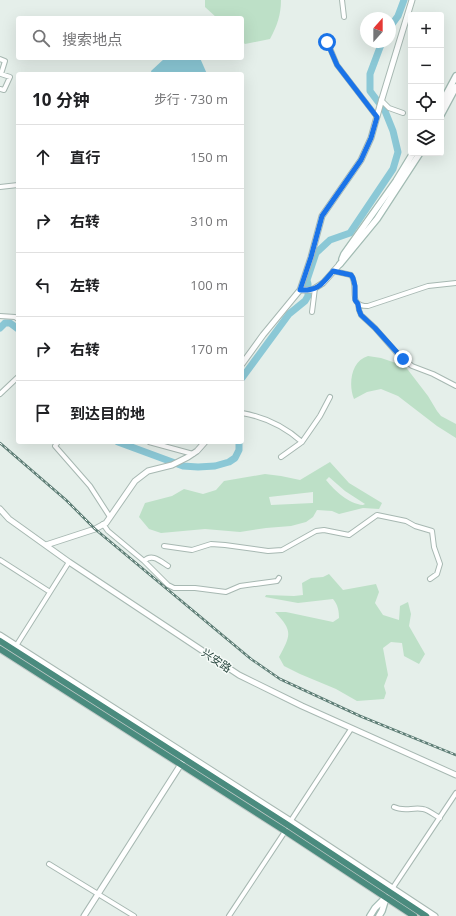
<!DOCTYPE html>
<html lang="zh">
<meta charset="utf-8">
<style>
:root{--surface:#fff;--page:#f6f6f6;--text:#202124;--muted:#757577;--line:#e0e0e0}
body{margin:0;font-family:"Open Sans","Noto Sans SC",sans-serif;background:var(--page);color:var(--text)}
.controls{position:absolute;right:12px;top:12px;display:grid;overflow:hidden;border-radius:4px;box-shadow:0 4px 16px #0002}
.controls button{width:36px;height:36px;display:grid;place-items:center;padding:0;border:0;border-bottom:1px solid var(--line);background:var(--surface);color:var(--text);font:20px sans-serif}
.compass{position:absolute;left:360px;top:12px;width:36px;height:36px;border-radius:50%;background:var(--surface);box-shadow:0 4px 16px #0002;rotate:21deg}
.stop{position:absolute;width:12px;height:12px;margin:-9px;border:3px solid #1a73e8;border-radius:50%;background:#fff}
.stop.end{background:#1a73e8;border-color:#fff;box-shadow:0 1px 4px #0008}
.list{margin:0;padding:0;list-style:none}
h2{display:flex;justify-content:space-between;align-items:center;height:52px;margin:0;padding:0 16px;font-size:17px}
h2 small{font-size:13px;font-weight:400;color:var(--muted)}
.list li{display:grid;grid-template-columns:26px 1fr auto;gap:12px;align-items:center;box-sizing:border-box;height:64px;padding:0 16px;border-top:1px solid var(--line)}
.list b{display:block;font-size:15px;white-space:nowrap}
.list em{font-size:13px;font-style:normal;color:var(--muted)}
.icon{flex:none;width:22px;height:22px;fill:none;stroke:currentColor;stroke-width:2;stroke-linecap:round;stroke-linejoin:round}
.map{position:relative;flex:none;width:456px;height:916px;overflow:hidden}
.search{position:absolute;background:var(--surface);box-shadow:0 4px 16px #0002;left:16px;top:16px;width:228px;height:44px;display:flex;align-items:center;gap:10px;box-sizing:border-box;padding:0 14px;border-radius:4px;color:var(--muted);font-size:15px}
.panel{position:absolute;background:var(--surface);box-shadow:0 4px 16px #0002;left:16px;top:72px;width:228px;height:372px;border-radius:4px}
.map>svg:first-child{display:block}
</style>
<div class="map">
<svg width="456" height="916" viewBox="0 0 456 916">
<rect width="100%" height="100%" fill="#e5efea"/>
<path fill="#bde0c7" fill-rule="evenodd" d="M205,0h76c0,15 -4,26 -11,39l-25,5 -3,-3v-23h-25l-12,-11z
M368,356l13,2 24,8 23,30 9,15 4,5 15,8v14l-19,-12 -39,-30 -17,-7 -14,3 -13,7c-6,-15 -3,-38 14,-43z
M330,462l19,21 33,20 -3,6 -16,-1 -24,6 -7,-3 -15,-1 -4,7 -7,5 -15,4 -25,2 -26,4 -35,-3 -44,4 -12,-4 -10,-12 6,-14 27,-7 12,-7 19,5 13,-4 8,-9 41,-7 16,2 19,4zM329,477l16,14 20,13 -2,1c-14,-1 -28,-14 -37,-25zM313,492v11l-42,2 -2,-8z
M329,574l14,16 33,-6 3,8 -4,11 8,12 16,5 1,-14 8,-4 3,12 -2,12 16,28 -6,10 -15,-8 -2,-13 -11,-1 -8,6 5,27 -4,11 2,7 -2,6 -27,2 -21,-12 -36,-15 -16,-8 -5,-9c12,-22 14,-26 -4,-45h11l47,10 6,-4c0,-7 -1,-13 -6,-19l-35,4 -33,-6 1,-2 28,1 9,-1 -1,-12 9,-5 12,-1z"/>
<path fill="#8bc8d6" d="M165,58h35l7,16h-55l-1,-3z"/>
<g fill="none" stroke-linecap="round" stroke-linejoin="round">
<path stroke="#8bc8d6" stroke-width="7" d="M390,27l8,-11 6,-16
M0,328l5,-5h5l8,6
M242,378l47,-64 16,-13 3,-5v-12l-1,-4 9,-27 14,-13 20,-7 43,-64 5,-17 -5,-21 -8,-20 -15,-20v-17l12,-32
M118,442l65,24 15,1 17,-1 14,-4 6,-4 4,-8v-8"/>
<defs>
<path id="minor" d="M342,0l2,17
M327,41l10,24 40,52
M0,59l5,2 -4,13 9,3 -6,13 -4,-1
M381,100l8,8 14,5
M0,187l18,-2
M333,271l18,4c9,12 -5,31 17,31l60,-20 28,-3
M358,304l1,6 2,5 14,13 21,24 16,14 21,8 23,12
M312,312l3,-24
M0,316l15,1 3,2
M0,394l18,-17
M242,413c23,4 43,14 60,29
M58,442l-3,4 35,40 20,31
M149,442l44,12
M281,457l21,-15 18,-26 10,-19
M103,524l5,7 36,30 24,24 6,3h21l31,4 14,-6 37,-5 2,-3
M164,546l28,4 19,-6 14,1 43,6 14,-1 34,-19 8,-1 25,5 28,-20 29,6 9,5 17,5 2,16 6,17 -3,10 -7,5
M0,560l50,32
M144,561c8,-8 16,0 24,5
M16,646l53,-84
M394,807c10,5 19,0 29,2 6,1 11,6 17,9
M290,822l61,-93
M49,864l85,52
M392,889l64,-96
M229,916l57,-86"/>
<path id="tertiary" d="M300,290h12l11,-7 17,-19
M242,364l21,-29 37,-45 11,-33 11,-41 39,-56 10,-22 10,-36 31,-102
M0,509l9,10 60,43 170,113 63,31 154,69
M46,545l49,-16 11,-6 29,-42 13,-10 24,-6 16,-8 9,-6 8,-9
M0,635l291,186 144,95
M84,916l99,-155"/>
<path id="secondary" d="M441,104l15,-28
M441,115l15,-28
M342,259l2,-5 52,-73 17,-28
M340,264l37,-45 43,-66
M370,916l5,-8 11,-11
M379,916l3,-5 4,-13"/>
<path id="trunk" d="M0,641l288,184 138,91
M0,649l285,182 129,85"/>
</defs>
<use href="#minor" stroke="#a7b8b2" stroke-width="6"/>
<use href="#tertiary" stroke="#a7b8b2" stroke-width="7"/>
<use href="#secondary" stroke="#a2bbb3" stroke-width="8"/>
<use href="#trunk" stroke="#c1cac8" stroke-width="8"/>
<use href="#minor" stroke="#fff" stroke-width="4"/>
<use href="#tertiary" stroke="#fff" stroke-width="5"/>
<use href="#secondary" stroke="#fff" stroke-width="5.5"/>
<use href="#trunk" stroke="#4a8b7e" stroke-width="6"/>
<defs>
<path id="rail" d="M0,443l66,57 29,29 156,130 29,20 80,37 96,39"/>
</defs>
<use href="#rail" stroke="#5d7d75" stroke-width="2.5"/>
<use href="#rail" stroke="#f6fbf8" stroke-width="1" stroke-dasharray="3" stroke-linecap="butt"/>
</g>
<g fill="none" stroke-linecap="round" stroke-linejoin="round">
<path stroke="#1a73e8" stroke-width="5" d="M327,42l10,23 40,52 -6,21 -10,22 -39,56 -11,41 -11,33c18,1 22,-6 33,-19l18,4 2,3 2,8v14l3,4 1,6 2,5 14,13 28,31"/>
</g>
<g text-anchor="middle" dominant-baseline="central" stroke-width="3" stroke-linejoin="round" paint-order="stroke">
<g font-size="11" fill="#23423a" stroke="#f6fbf8">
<text transform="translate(217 660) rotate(34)">兴安路</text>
</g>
</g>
</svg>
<div class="controls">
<button>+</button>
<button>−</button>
<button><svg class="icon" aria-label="locate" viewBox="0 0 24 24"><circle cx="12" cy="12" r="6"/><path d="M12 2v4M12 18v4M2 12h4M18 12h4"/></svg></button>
<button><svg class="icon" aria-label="layers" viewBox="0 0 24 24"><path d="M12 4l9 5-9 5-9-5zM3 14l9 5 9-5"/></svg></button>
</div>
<svg class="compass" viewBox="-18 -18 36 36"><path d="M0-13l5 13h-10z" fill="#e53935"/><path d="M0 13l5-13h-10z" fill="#757577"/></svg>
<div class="stop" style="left:327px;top:42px"></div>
<div class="stop end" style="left:403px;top:359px"></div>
<div class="search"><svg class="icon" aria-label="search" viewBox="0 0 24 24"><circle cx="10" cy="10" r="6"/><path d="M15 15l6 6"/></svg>搜索地点</div>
<section class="panel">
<h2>10 分钟<small>步行 · 730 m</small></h2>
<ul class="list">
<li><svg class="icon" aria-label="ahead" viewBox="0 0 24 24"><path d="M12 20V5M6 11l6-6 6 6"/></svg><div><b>直行</b></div><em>150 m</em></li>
<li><svg class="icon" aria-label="right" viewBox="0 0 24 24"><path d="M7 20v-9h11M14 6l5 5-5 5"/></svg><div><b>右转</b></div><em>310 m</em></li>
<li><svg class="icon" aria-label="left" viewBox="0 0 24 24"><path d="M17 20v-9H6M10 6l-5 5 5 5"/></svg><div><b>左转</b></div><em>100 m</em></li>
<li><svg class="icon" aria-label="right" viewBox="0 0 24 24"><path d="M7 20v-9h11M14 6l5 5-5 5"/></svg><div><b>右转</b></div><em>170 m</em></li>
<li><svg class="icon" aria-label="arrive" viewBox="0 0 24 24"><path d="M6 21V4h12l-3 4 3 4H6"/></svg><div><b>到达目的地</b></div></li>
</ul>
</section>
</div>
